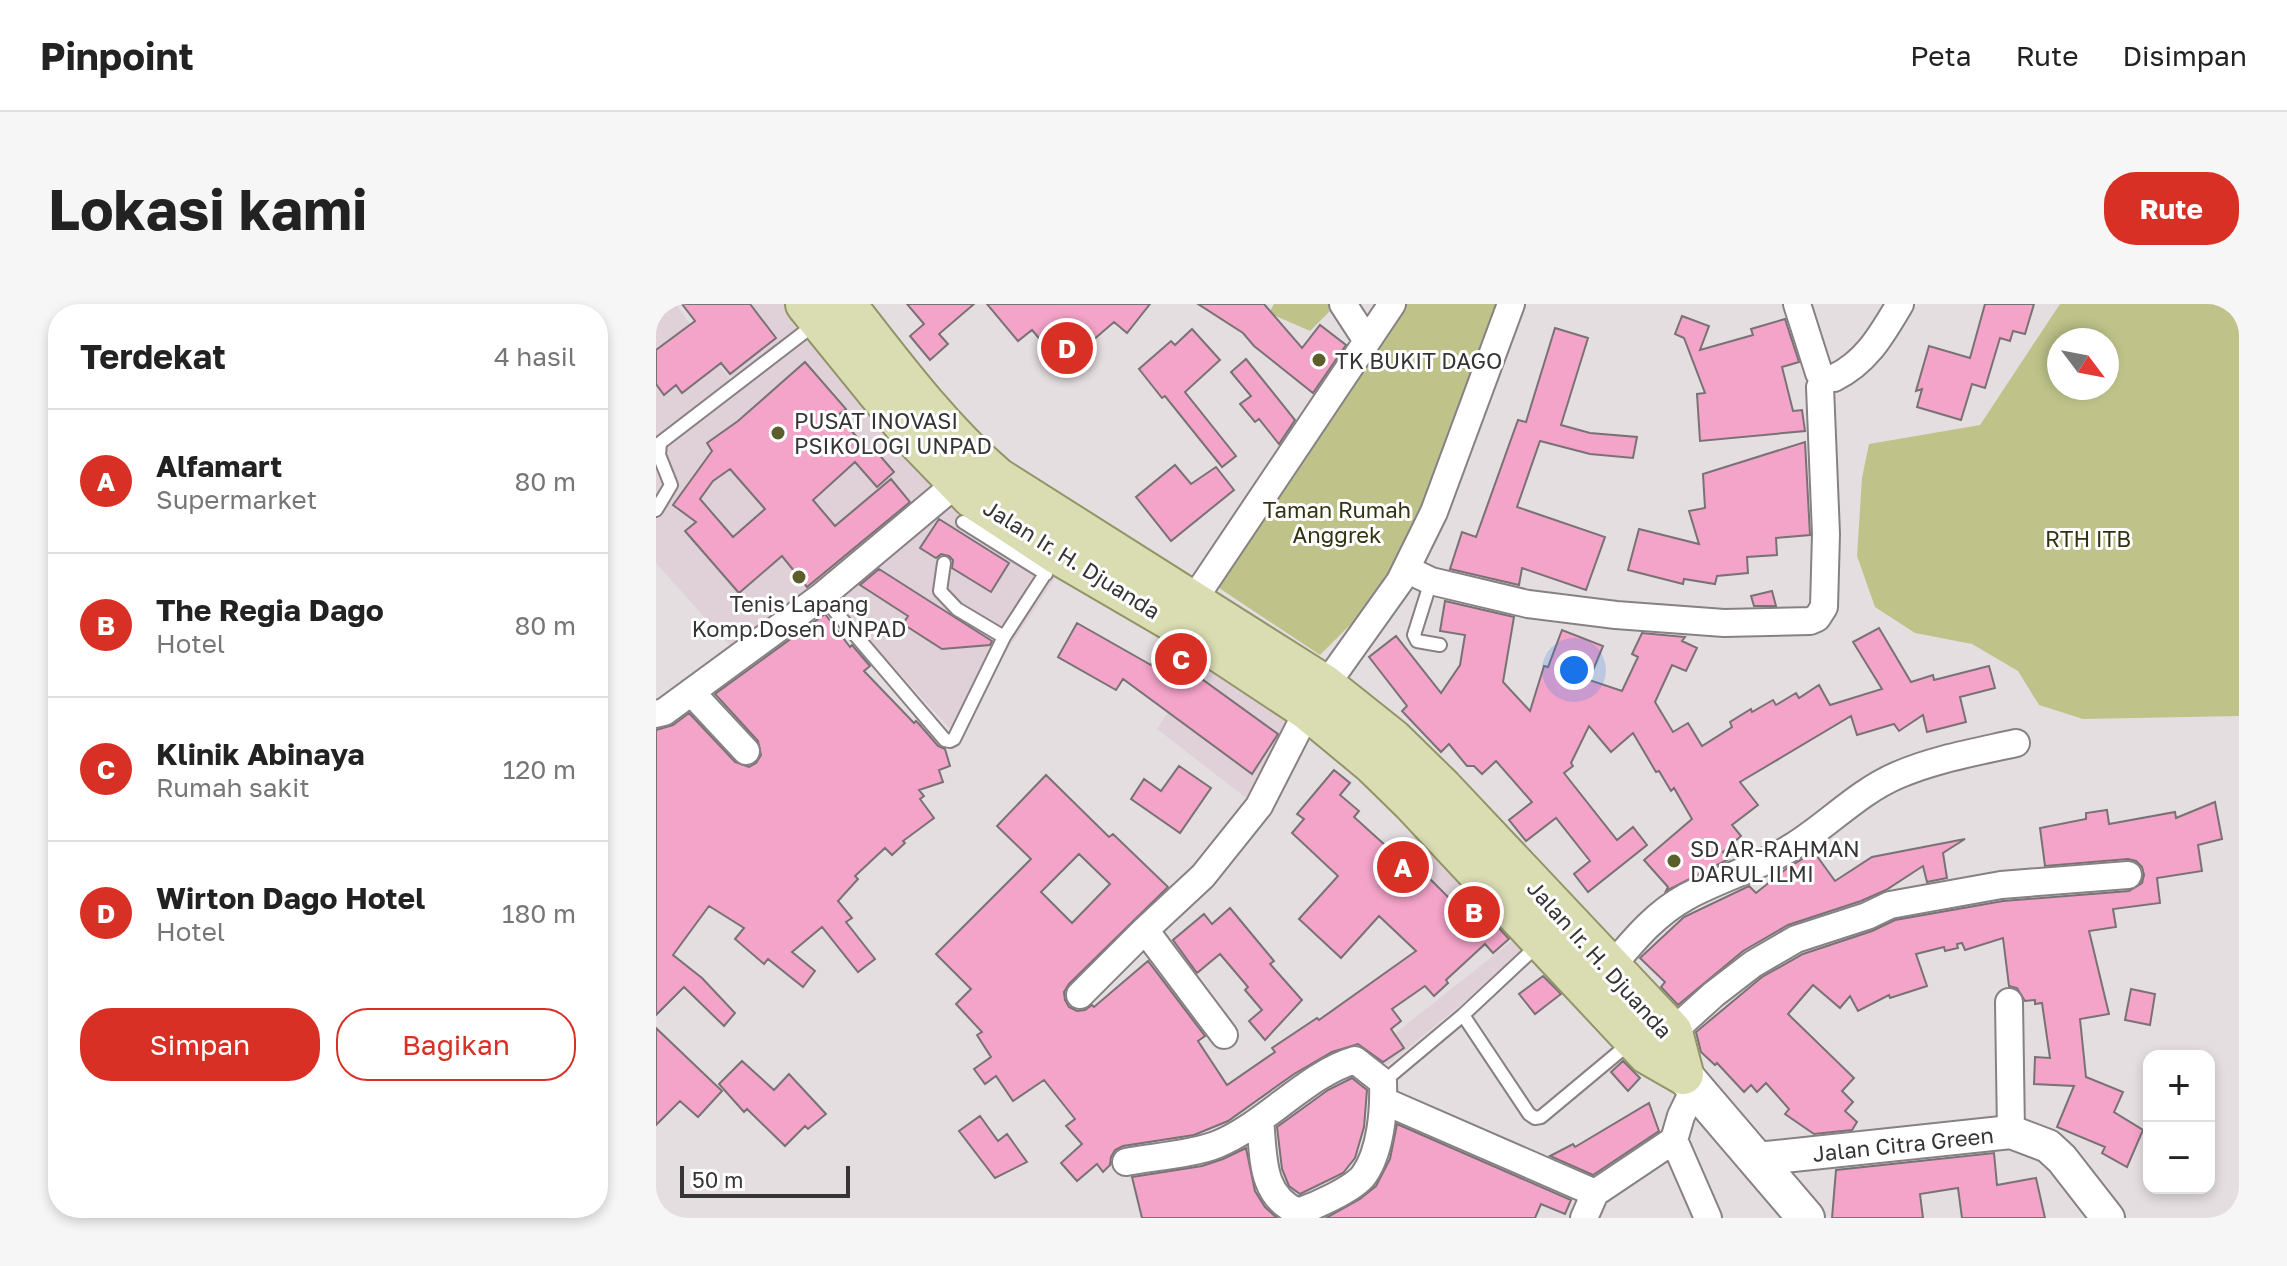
<!DOCTYPE html>
<html lang="id">
<meta charset="utf-8">
<style>
:root{--surface:#fff;--page:#f6f6f6;--text:#222;--muted:#767676;--line:#e0e0e0;--accent:#d93025}
body{margin:0;font-family:"Golos Text",sans-serif;background:var(--page);color:var(--text)}
.controls{position:absolute;right:24px;bottom:24px;display:grid;overflow:hidden;border-radius:16px;box-shadow:0 4px 12px #0003}
.controls button{width:72px;height:72px;display:grid;place-items:center;padding:0;border:0;border-bottom:2px solid var(--line);background:var(--surface);color:var(--text);font:40px sans-serif}
.compass{position:absolute;left:1391px;top:24px;width:72px;height:72px;border-radius:50%;background:var(--surface);box-shadow:0 4px 12px #0003;rotate:122deg}
.scale{position:absolute;left:24px;bottom:20px;width:170px;box-sizing:border-box;padding-left:8px;border:4px solid #373436;border-top:0;font-size:22px;line-height:28px;white-space:nowrap;color:#373436;-webkit-text-stroke:6px #fff;paint-order:stroke}
.you{position:absolute;left:918px;top:366px;width:28px;height:28px;margin:-20px;border:6px solid #fff;border-radius:50%;background:#1a73e8;box-shadow:0 0 0 12px #1a73e833}
.badge{display:grid;place-items:center;width:52px;height:52px;border-radius:50%;background:var(--accent);color:#fff;font-size:26px;font-weight:700}
.pin{position:absolute;translate:-50% -50%;border:4px solid #fff;box-shadow:0 2px 8px #0006}
.list{margin:0;padding:0;list-style:none}
h2{display:flex;justify-content:space-between;align-items:center;height:104px;margin:0;padding:0 32px;font-size:34px}
h2 small{font-size:26px;font-weight:400;color:var(--muted)}
.list li{display:grid;grid-template-columns:52px 1fr auto;gap:24px;align-items:center;box-sizing:border-box;height:144px;padding:0 32px;border-top:2px solid var(--line)}
.list b{display:block;font-size:30px;white-space:nowrap}
.list p{margin:0;font-size:26px;white-space:nowrap;color:var(--muted)}
.list em{font-size:26px;font-style:normal;color:var(--muted)}
.actions{display:flex;gap:16px;padding:24px 32px}
.actions a{flex:1;padding:18px 0;border:2px solid var(--accent);border-radius:32px;text-align:center;font-size:28px;color:var(--accent)}
.actions .main{background:var(--accent);color:#fff}
.map{position:relative;flex:none;width:1583px;height:914px;overflow:hidden;border-radius:32px}
header{display:flex;align-items:center;gap:48px;box-sizing:border-box;height:112px;padding:0 40px;background:var(--surface);border-bottom:2px solid var(--line)}
header strong{font-size:38px}
nav{display:flex;gap:44px;margin-inline-start:auto;font-size:28px}
.intro{display:flex;align-items:center;justify-content:space-between;box-sizing:border-box;height:192px;padding:0 48px}
h1{margin:0;font-size:56px}
.button{padding:20px 36px;border-radius:32px;background:var(--accent);color:#fff;font-size:28px;font-weight:700}
main{display:flex;gap:48px;padding:0 48px}
aside{flex:1;background:var(--surface);border-radius:32px;box-shadow:0 4px 12px #0003}
.map>svg:first-child{display:block}
</style>
<header>
<strong>Pinpoint</strong>
<nav><a>Peta</a><a>Rute</a><a>Disimpan</a></nav>
</header>
<div class="intro"><h1>Lokasi kami</h1><a class="button">Rute</a></div>
<main>
<aside>
<h2>Terdekat<small>4 hasil</small></h2>
<ul class="list">
<li><span class="badge">A</span><div><b>Alfamart</b><p>Supermarket</p></div><em>80 m</em></li>
<li><span class="badge">B</span><div><b>The Regia Dago</b><p>Hotel</p></div><em>80 m</em></li>
<li><span class="badge">C</span><div><b>Klinik Abinaya</b><p>Rumah sakit</p></div><em>120 m</em></li>
<li><span class="badge">D</span><div><b>Wirton Dago Hotel</b><p>Hotel</p></div><em>180 m</em></li>
</ul>
<div class="actions"><a class="main">Simpan</a><a>Bagikan</a></div>
</aside>
<div class="map">
<svg width="1583" height="914" viewBox="0 0 1583 914">
<rect width="100%" height="100%" fill="#e5dee1"/>
<path fill="#e0d0d7" d="M0,0h26l-4,3 52,72 2,-2 -27,-35 42,-38h45l152,183 -206,168 -82,-92z
M299,193l108,69 -110,166 -120,-131z
M550,350l93,59 -45,91 -97,-75z
M763,527l60,57 -61,65 -60,-57z
M867,628l15,10 -157,128 -18,-11z"/>
<path fill="#bfc38a" fill-rule="evenodd" d="M618,0h60l1,2 -25,25 -41,-18z
M740,0h108l-78,207 -29,49 -45,63 -32,32 -110,-73z
M1404,0h179v412l-156,3 -44,-14 -21,-34 -46,-27 -57,-11 -40,-26 -18,-51 5,-78 7,-34 111,-19zM1451,36v48h-48v-48z"/>
<path fill="#f4a4c9" stroke="#797275" stroke-width="2" fill-rule="evenodd" d="M26,0h68l26,34 -46,36 -9,-11 -39,30 -6,-8 -12,10 -8,-11v-34l39,-29z
M251,0h67l-35,30 9,10 -18,16 -20,-24 14,-12z
M331,0h163l-23,29 -13,-11 -51,44 -31,-36 -14,11z
M542,0h66l38,44 18,-23 26,20 -33,48 -59,-47 -11,-13z
M1329,0h49l-9,30 -12,-3 -3,10 -10,-3 -15,50 -13,-4 -11,36 -44,-13 5,-18 -6,2 13,-45 41,12z
M1026,12l27,10 -9,24 53,-15 -2,-6 34,-10 14,43 -17,5 11,44 9,-1 3,21 -105,10 -3,-47 8,-1 -21,-55 -9,-4z
M899,24l33,10 -27,87 29,8 47,4 -4,21 -43,-4 -50,-13 -23,66 88,30 -19,53 -64,-22 -3,17 -69,-16 12,-37 14,5 42,-117 8,2z
M536,25l28,31 -35,32 51,64 -14,11 -57,-71 -3,2 -23,-29 32,-28 4,4z
M590,55l49,61 -16,24 -20,-25 -4,3 -15,-18 11,-8 -20,-24z
M149,58l41,47 -8,6 34,40 4,-4 18,21 -17,15 -22,-25 -42,38 22,26 56,-47 19,23 -103,85 -25,-31 -43,37 -54,-62 11,-9 -23,-17 39,-54 -5,-8 31,-22zM74,165l35,40 -32,28 -33,-38 13,-18z
M1149,138l5,93 -34,3 1,17 -30,2 1,16 -31,3 -2,8 -31,-5 -1,5 -55,-14 11,-41 60,15 -10,-33 16,-3 -2,-34z
M519,161l16,19 25,-17 18,23 -63,51 -35,-44z
M283,215l70,44 -18,29 -39,-24 1,-8 -4,-4 -8,-2 -5,4 -16,-10z
M223,265l113,72 -2,4 -48,4 -39,-25 5,-8 -48,-31z
M1116,287l4,15h-22l-3,-10z
M789,297l69,16 -11,65 27,29 14,-45 4,1 14,-37 41,16 -14,34 33,11 16,-34 -6,-3 10,-21 43,4 -3,4 15,7 -11,23 -14,-6 -17,37 18,30 15,-9 14,23 30,-19 -2,-5 21,-13 1,3 21,-12 3,5 20,-12 3,5 20,-13 11,20 52,-16 -29,-47 26,-14 32,54 22,-7 1,5 55,-14 6,22 -35,9 6,25 -39,10 -4,-17 -24,16 -5,-7 -37,11 -6,-19 -111,66 18,23 -26,20 9,11 -18,16 6,7 -63,32 2,-4 -24,-27 48,-41 -18,-31 -3,3 -12,-20 -3,1 -23,-39 -22,19 -22,-26 -18,37 2,3 -9,7 53,67 16,-13 14,18 -59,47 -14,-18 16,-13 -34,-43 -30,23 -17,-21 23,-18 -36,-41 -14,13 -8,-8h-7l-18,-22 -8,8 -39,-41 5,-5 -38,-49 27,-21 45,57 19,-28 5,-30 -25,-4z
M169,310l25,33 2,-2 18,21 -6,5 50,52 2,-2 3,3 19,22 7,3 5,17 -11,4 4,12 -24,8 5,6 -4,3 14,19 -31,23 2,2 -13,12 -7,-7 -30,28 3,3 -20,22 14,17 -6,4 29,37 -17,13 -36,-45 -30,25 23,19 -12,16 -35,-28 -4,5 -29,-25 9,-11 -35,-22 -36,49 29,23 33,35 -11,13 -40,-39 -28,28v-285l17,-5 16,-12 46,49 14,5 7,-4 5,-8 -3,-14 -43,-47z
M421,319l74,42 11,-13 35,28 2,-3 79,57 -26,40 -129,-95 -7,11 -58,-33z
M523,462l32,22 -31,45 -49,-34 13,-20 17,12z
M678,466l16,13 -10,12 19,16 -5,6 42,38 5,-5 61,61 12,-10 35,38 -16,14 -8,-9 -39,36 2,3 -14,13 -9,-10 -33,23 9,12 -10,8 13,19 -21,14 -25,-18 -26,8 -38,22 -66,47 -34,14 -71,11 -8,4 -4,7 -1,8 -7,7 -6,-8 -20,17 -16,-18 21,-19 -16,-18 9,-7 -31,-39 -31,21 -17,-25 -11,8 -11,-15 17,-12 -14,-22 5,-3 -26,-28 15,-15 -35,-35 95,-95 -34,-33 49,-51 63,62 4,-3 55,53 -99,97 -5,8 1,8 4,7 8,4 8,-1 7,-5 2,2 54,-46 57,75 -7,5 29,44 48,-33 -3,-4 45,-30 2,2 97,-69 -37,-35 -38,42 -42,-39 39,-43 -46,-43 12,-14 -7,-5zM423,550l31,30 -38,39 -31,-31z
M1559,498l7,37 -24,6 4,26 -45,7 3,25 -47,6 3,18 -27,4 20,83 -29,5 6,58 37,15 -9,20 29,18 -16,37 -25,-14 3,-6 -48,-20 17,-41 -40,-2 1,-27 15,1 -8,-55 -7,1v-4l-10,1 -8,-13 -8,-2 -6,-48 -38,12 -3,-7 -5,1 1,4 -13,3 -1,-4 -28,7 11,32 -37,12 -1,-3 -31,16 -8,-15 -10,12 -27,-23 -25,29 66,64 -12,13 11,11 -8,9 12,11 -5,8 -38,4 -29,-20 4,-5 -23,-26 -9,9 -6,-7 -7,7 -27,-29 -2,2 -14,-13 -5,-20 66,-55 41,-23 69,-23 23,-11 108,-19 126,-10 13,-8 2,-8 -2,-8 -6,-6 -8,-2 -83,7 -5,-38 46,-9v-6l21,-3 2,14 66,-12 1,6z
M1309,535l-22,14 4,25 -20,4 -4,-16 -37,24 -25,11 -73,24 -45,26 -65,54 -17,-18 4,-5 -25,-24 44,-41 65,-31 7,7 30,-24 28,-17 21,29 37,-24z
M574,604l44,53 -4,3 32,36 -37,40 -16,-19 13,-11 -17,-20 3,-3 -28,-33 -23,19 -24,-33 31,-26 8,10z
M887,672l18,18 -26,20 -16,-20z
M1475,685l24,5 -5,31 -25,-5z
M0,724l66,63 -24,26 -18,-16 -24,24z
M86,757l32,29 15,-16 37,40 -18,15 -3,-3 -20,20 -38,-37 -3,3 -25,-28z
M967,757l17,17 -12,13 -17,-19z
M696,774l15,12 -3,37 -9,31 -12,15 -43,21 -11,-8 -7,-17 -5,-42 51,-37z
M993,799l10,28 -66,44 -43,-19 23,-12 2,3z
M324,812l18,25 9,-7 20,28 -32,16 -36,-47z
M741,820l174,76 -6,14 -24,-10 -6,14h-209l34,-19 16,-13 14,-27z
M590,844l9,43 10,16 12,11h-135l-10,-41 70,-11 21,-7z
M1338,849l3,32 39,-7 9,40h-83l-4,-30 -38,6 3,24h-91l4,-48z"/>
<g fill="none" stroke-linecap="round" stroke-linejoin="round">
<defs>
<path id="service" d="M0,206l15,-25 -12,-30 1,-12 155,-119
M307,218l83,52
M288,259l-4,28 17,18 47,28
M775,277l-17,54 3,6 23,4
M166,292l123,144 5,1 4,-2 50,-102 52,-80
M884,639l-77,72 66,99 6,4 6,-1 90,-75
M727,778l80,-67"/>
<path id="minor" d="M687,0l24,37
M1141,0l22,69
M1178,74c33,-16 48,-44 66,-74
M750,265l25,12 97,23 88,11 108,8 86,-2 7,-3 7,-11 2,-73 -6,-147
M528,310l208,-310
M35,388l55,59
M0,410l8,-2 158,-116 135,-113
M955,663c23,-27 44,-53 75,-70 34,-19 73,-29 106,-50 36,-22 66,-55 106,-72 37,-16 78,-23 118,-32
M424,691l65,-65
M1353,698l2,130
M1016,728l42,-38 39,-30 43,-25 71,-23 23,-11 111,-20 127,-10
M568,731l-79,-105 58,-54 56,-70 49,-96 92,-129 34,-69 77,-208
M728,797l211,92
M1018,836l34,78
M470,858c26,-5 69,-8 92,-18 48,-20 89,-70 137,-84l28,22c1,28 -2,69 -19,93 -10,14 -49,31 -66,37 -38,-17 -34,-55 -38,-92
M928,914l11,-25 79,-53 7,-24 14,-29"/>
<path id="tertiary" d="M1101,855l254,-27 37,14 14,13 46,59"/>
<path id="secondary" d="M1027,770l123,144"/>
<path id="primary" d="M150,0l108,133 58,60 86,57 120,70 130,86 64,53 41,40 235,251 35,20
M189,0c47,60 93,123 152,174l327,207 69,55 49,48 230,244 11,42"/>
</defs>
<use href="#service" stroke="#888184" stroke-width="16"/>
<use href="#minor" stroke="#888184" stroke-width="30"/>
<use href="#tertiary" stroke="#888184" stroke-width="36"/>
<use href="#secondary" stroke="#888184" stroke-width="40"/>
<use href="#primary" stroke="#919465" stroke-width="44"/>
<use href="#service" stroke="#fff" stroke-width="12"/>
<use href="#minor" stroke="#fff" stroke-width="26"/>
<use href="#tertiary" stroke="#fff" stroke-width="32"/>
<use href="#secondary" stroke="#fff" stroke-width="36"/>
<use href="#primary" stroke="#daddb2" stroke-width="40"/>
</g>
<g fill="#5c5f2c" stroke="#fff" stroke-width="3">
<circle cx="663" cy="56" r="8"/>
<circle cx="122" cy="129" r="8"/>
<circle cx="143" cy="273" r="8"/>
<circle cx="1018" cy="557" r="8"/>
</g>
<g text-anchor="middle" dominant-baseline="central" stroke-width="6" stroke-linejoin="round" paint-order="stroke">
<g font-size="22" fill="#373436" stroke="#fff" text-anchor="start">
<text x="679" y="56">TK BUKIT DAGO</text>
<text x="138" y="116">PUSAT INOVASI<tspan x="138" dy="25">PSIKOLOGI UNPAD</tspan></text>
<text x="143" y="299" text-anchor="middle">Tenis Lapang<tspan x="143" dy="25">Komp.Dosen UNPAD</tspan></text>
<text x="1034" y="544">SD AR-RAHMAN<tspan x="1034" dy="25">DARUL ILMI</tspan></text>
</g>
<g font-size="22" fill="#313310" stroke="#fff">
<text x="681" y="205">Taman Rumah<tspan x="681" dy="25">Anggrek</tspan></text>
<text x="1432" y="234">RTH ITB</text>
</g>
<g font-size="22" fill="#373436" stroke="#fff">
<text transform="translate(416 255) rotate(32)">Jalan Ir. H. Djuanda</text>
<text transform="translate(944 655) rotate(48)">Jalan Ir. H. Djuanda</text>
<text transform="translate(1247 840) rotate(-6)">Jalan Citra Green</text>
</g>
</g>
</svg>
<div class="controls">
<button>+</button>
<button>−</button>
</div>
<svg class="compass" viewBox="-18 -18 36 36"><path d="M0-13l5 13h-10z" fill="#e53935"/><path d="M0 13l5-13h-10z" fill="#767676"/></svg>
<div class="scale">50 m</div>
<div class="you"></div>
<div class="pin badge" style="left:747px;top:563px">A</div>
<div class="pin badge" style="left:818px;top:608px">B</div>
<div class="pin badge" style="left:525px;top:355px">C</div>
<div class="pin badge" style="left:411px;top:44px">D</div>
</div>
</main>
